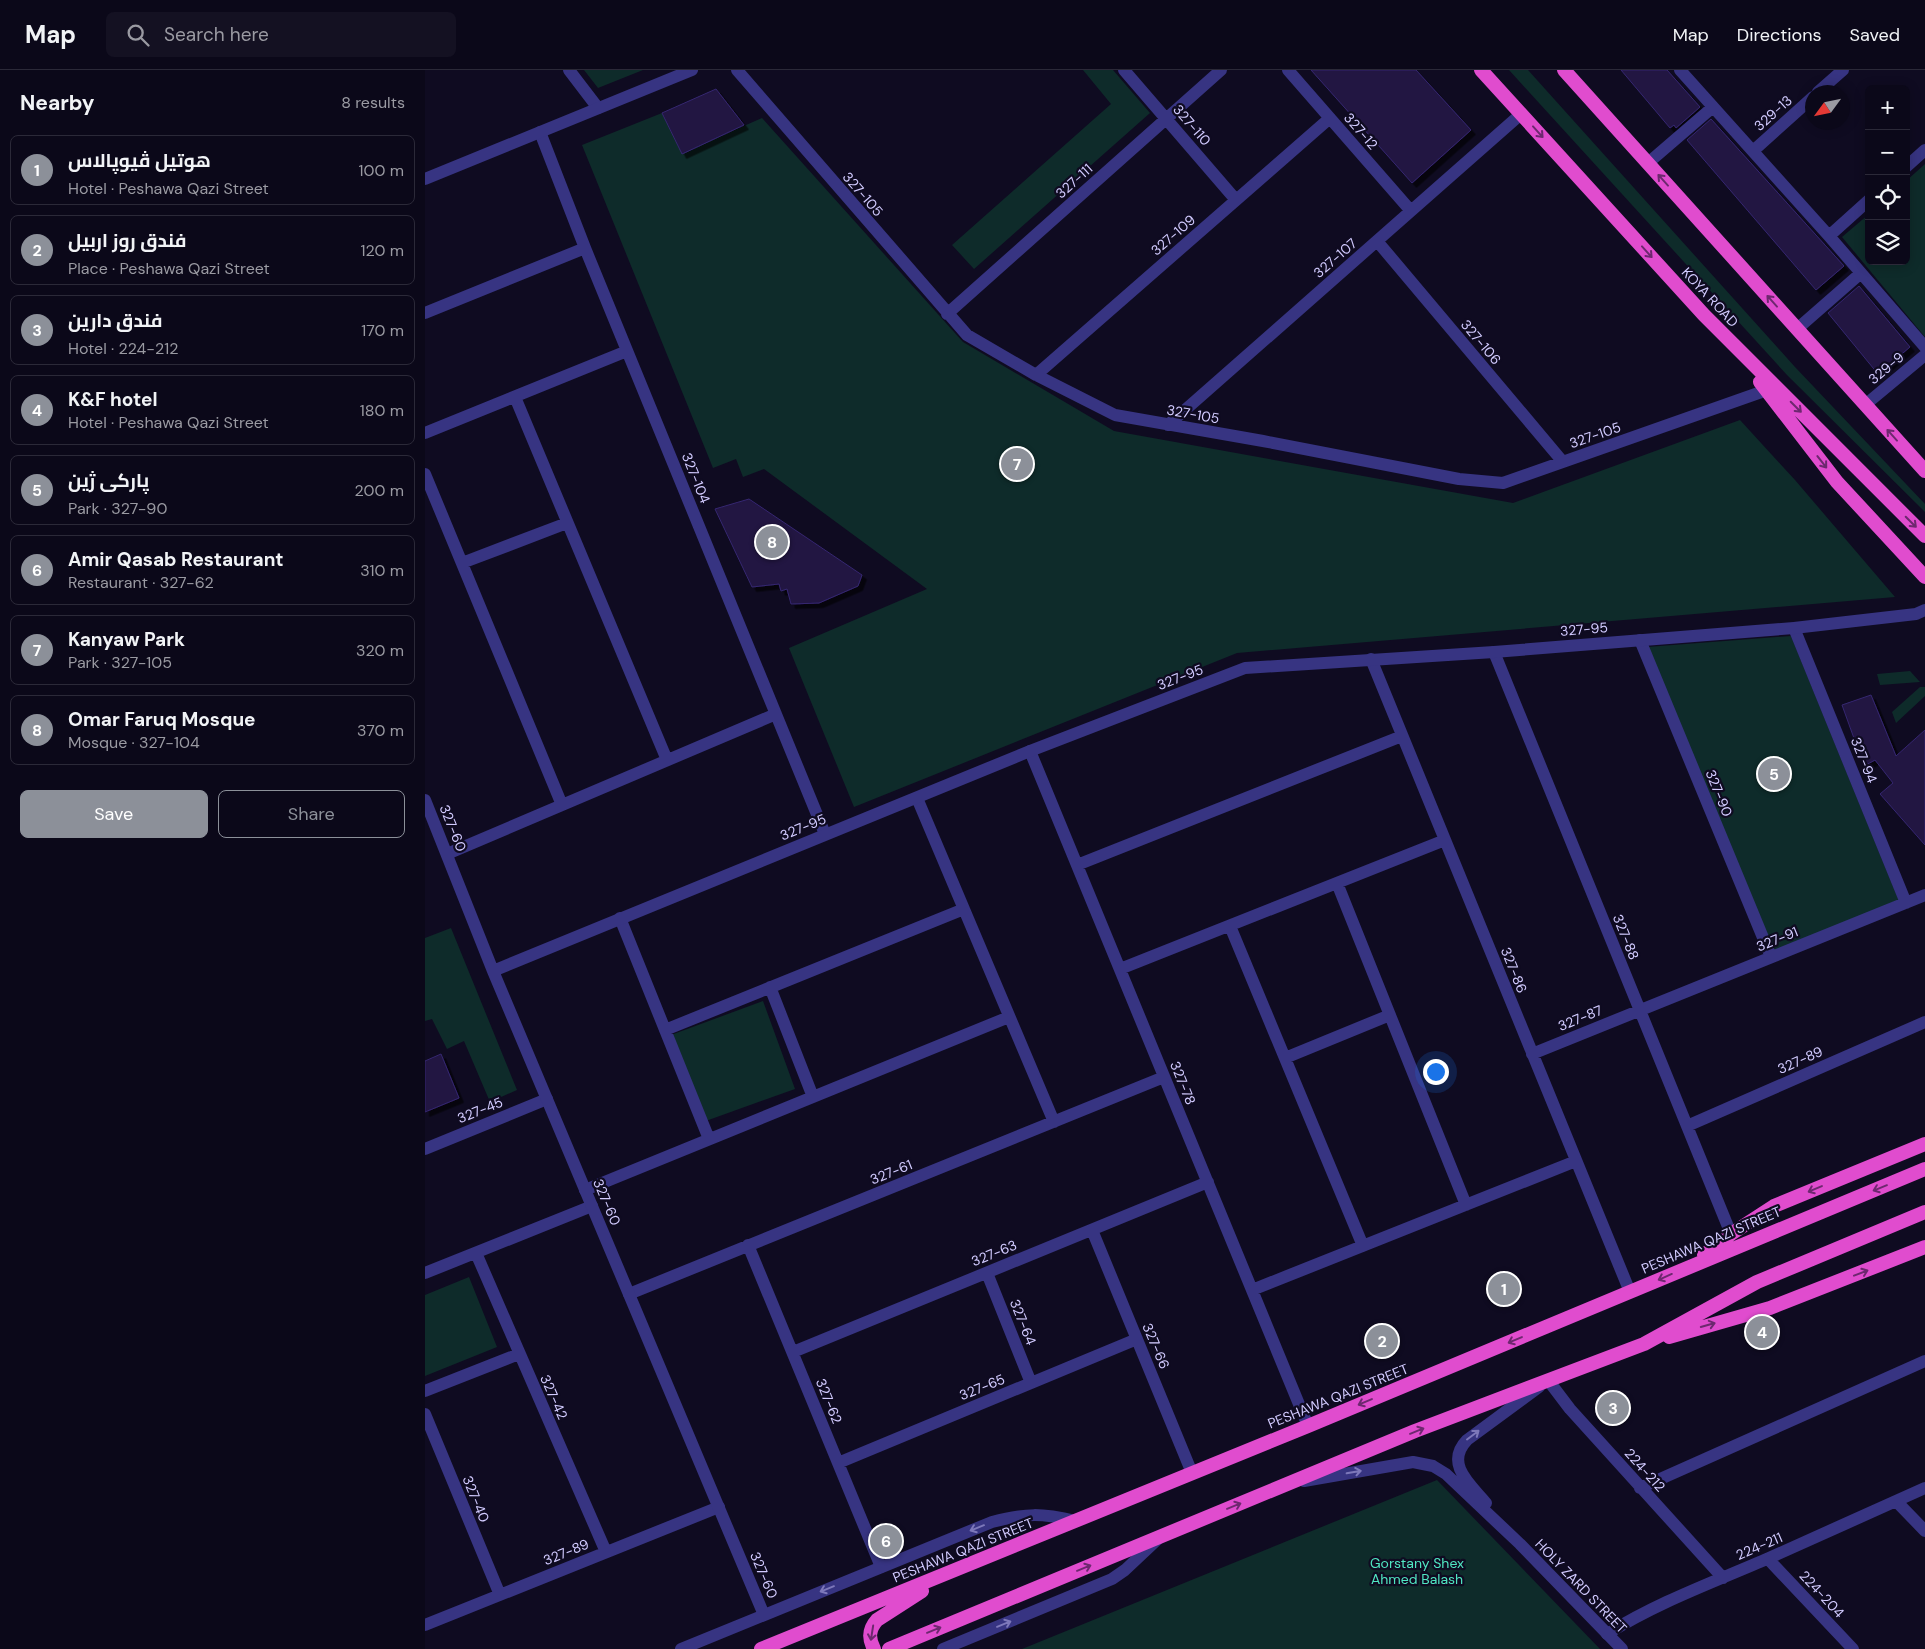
<!DOCTYPE html>
<meta charset="utf-8">
<style>
:root{--surface:#0b0819;--page:#141122;--text:#f1f3f6;--muted:#9a9aa2;--line:#2b2938;--accent:#8c9099}
body{margin:0;font-family:"DM Sans",Cairo,sans-serif;background:var(--page);color:var(--text)}
.controls{position:absolute;right:15px;top:15px;display:grid;overflow:hidden;border-radius:8px;box-shadow:0 2px 12px #0003}
.controls button{width:45px;height:45px;display:grid;place-items:center;padding:0;border:0;border-bottom:1px solid var(--line);background:var(--surface);color:var(--text);font:25px sans-serif}
.compass{position:absolute;left:1380px;top:15px;width:45px;height:45px;border-radius:50%;background:var(--surface);box-shadow:0 2px 12px #0003;rotate:237deg}
.you{position:absolute;left:1010px;top:1001px;width:18px;height:18px;margin:-12px;border:4px solid #fff;border-radius:50%;background:#1a73e8;box-shadow:0 0 0 8px #1a73e833}
.badge{display:grid;place-items:center;width:32px;height:32px;border-radius:50%;background:var(--accent);color:#fff;font-size:16px;font-weight:700}
.pin{position:absolute;translate:-50% -50%;border:2px solid #fff;box-shadow:0 1px 5px #0006}
.list{margin:0;padding:0;list-style:none}
h2{display:flex;justify-content:space-between;align-items:center;height:65px;margin:0;padding:0 20px;font-size:21px}
h2 small{font-size:16px;font-weight:400;color:var(--muted)}
.list li{display:grid;grid-template-columns:32px 1fr auto;gap:15px;align-items:center;box-sizing:border-box;height:70px;margin:0 10px 10px;padding:0 10px;border:1px solid var(--line);border-radius:8px}
.list b{display:block;font-size:19px;white-space:nowrap}
.list p{margin:0;font-size:16px;white-space:nowrap;color:var(--muted)}
.list em{font-size:16px;font-style:normal;color:var(--muted)}
.actions{display:flex;gap:10px;padding:15px 20px}
.actions a{flex:1;padding:11px 0;border:1px solid var(--accent);border-radius:8px;text-align:center;font-size:18px;color:var(--accent)}
.actions .main{background:var(--accent);color:#fff}
.icon{flex:none;width:28px;height:28px;fill:none;stroke:currentColor;stroke-width:2;stroke-linecap:round;stroke-linejoin:round}
.map{position:relative;flex:none;width:1500px;height:1579px;overflow:hidden}
header{display:flex;align-items:center;gap:30px;box-sizing:border-box;height:70px;padding:0 25px;background:var(--surface);border-bottom:1px solid var(--line)}
header strong{font-size:24px}
nav{display:flex;gap:28px;margin-inline-start:auto;font-size:18px}
.search{width:350px;height:45px;background:var(--page);display:flex;align-items:center;gap:12px;box-sizing:border-box;padding:0 18px;border-radius:8px;color:var(--muted);font-size:19px}
main{display:flex}
aside{flex:1;background:var(--surface)}
.map>svg:first-child{display:block}
</style>
<header>
<strong>Map</strong>
<div class="search"><svg class="icon" aria-label="search" viewBox="0 0 24 24"><circle cx="10" cy="10" r="6"/><path d="M15 15l6 6"/></svg>Search here</div>
<nav><a>Map</a><a>Directions</a><a>Saved</a></nav>
</header>
<main>
<aside>
<h2>Nearby<small>8 results</small></h2>
<ul class="list">
<li><span class="badge">1</span><div><b>هوتیل ڤیوپالاس</b><p>Hotel · Peshawa Qazi Street</p></div><em>100 m</em></li>
<li><span class="badge">2</span><div><b>فندق روز اربيل</b><p>Place · Peshawa Qazi Street</p></div><em>120 m</em></li>
<li><span class="badge">3</span><div><b>فندق دارين</b><p>Hotel · 224-212</p></div><em>170 m</em></li>
<li><span class="badge">4</span><div><b>K&amp;F hotel</b><p>Hotel · Peshawa Qazi Street</p></div><em>180 m</em></li>
<li><span class="badge">5</span><div><b>پارکی ژین</b><p>Park · 327-90</p></div><em>200 m</em></li>
<li><span class="badge">6</span><div><b>Amir Qasab Restaurant</b><p>Restaurant · 327-62</p></div><em>310 m</em></li>
<li><span class="badge">7</span><div><b>Kanyaw Park</b><p>Park · 327-105</p></div><em>320 m</em></li>
<li><span class="badge">8</span><div><b>Omar Faruq Mosque</b><p>Mosque · 327-104</p></div><em>370 m</em></li>
</ul>
<div class="actions"><a class="main">Save</a><a>Share</a></div>
</aside>
<div class="map">
<svg width="1500" height="1579" viewBox="0 0 1500 1579">
<defs>
<filter id="shadow"><feDropShadow dx="4.5" dy="4.5" stdDeviation="0" flood-color="#0009"/></filter>
</defs>
<rect width="100%" height="100%" fill="#0f0b21"/>
<path fill="#0e2b2a" d="M159,0h59l-45,18z
M658,0h30l37,43 -176,156 -22,-24 159,-141z
M1084,0h19l267,297 130,137v8l-138,-137z
M237,43l20,40 80,-35 201,224 151,89 399,72 227,-83 55,60 100,117 -658,56 -383,154 -65,-159 138,-59 -163,-120 -21,8 -7,-18 -23,9 -131,-323z
M1500,94v173l-83,-100 27,-23v47h37v-80z
M1366,566l108,265 -126,51 -126,-305z
M1485,601l10,11 -40,3 -3,-11z
M1495,617h5v9l-29,27 -4,-11z
M26,858l66,162 -27,12 -26,-61 -17,8 -15,-30 -7,2v-83z
M338,931l32,88 -92,33 -32,-87z
M44,1207l28,70 -72,29v-81z
M1012,1410l163,169h-578z"/>
<path fill="#201643" stroke="#362770" filter="url(#shadow)" d="M886,0h105l55,60 -59,53z
M1196,0h46l33,37 -24,21 -2,-3 -4,3z
M291,19l28,36 -62,29 -20,-41z
M1286,49l133,147 -28,24 -129,-150z
M1434,216l51,61 -32,27 -50,-61z
M324,429l113,76 -4,11 -39,17 -28,1 -4,-15 -6,2 -2,-7 -27,3 -37,-78z
M1446,625l25,61 29,-26v115l-45,-51 13,-11 -18,-23 -11,6 -22,-61z
M16,984l18,44 -34,14v-51z"/>
<g fill="none" stroke-linecap="round" stroke-linejoin="round">
<path stroke="#373482" stroke-width="12" d="M144,0l29,38
M312,0l230,265 69,40 79,40 148,26 196,38 44,4 264,-93
M699,0l112,130
M863,0l123,141
M1255,0l149,166 96,111
M1393,22l25,-22
M115,62l45,116 240,586
M1328,81l60,-54
M1223,93l65,-56
M1481,97l19,-17
M1404,166l40,-36
M952,171l186,221
M0,243l160,-65
M522,244l274,-244
M1372,259l64,-56
M611,305l294,-257
M90,327l152,363
M1440,335l60,-50
M743,355l353,-311
M0,363l202,-82
M0,404l137,331
M37,493l105,-40
M1369,558l112,275
M1215,570l131,317
M1069,582l237,582
M946,589l259,633
M605,681l278,675
M492,728l137,324
M22,784l329,-140
M652,795l325,-129
M912,813l129,322
M195,848l89,221
M805,856l133,320
M695,899l325,-129
M345,917l43,110
M240,960l299,-121
M1107,984l393,-159
M860,988l105,-43
M1262,1056l238,-104
M0,1079l122,-50
M160,1120l424,-173
M667,1160l100,243
M323,1175l133,322
M51,1183l130,299
M0,1203l167,-67
M562,1203l44,110
M827,1220l324,-129
M204,1224l535,-217
M368,1282l415,-170
M1123,1310l22,29 153,169
M0,1321l94,-37
M0,1344l75,181
M413,1393l299,-124
M1215,1418l285,-127
M1471,1431l29,30
M1343,1489l85,90
M0,1555l294,-118
M1182,1564c51,-32 107,-52 162,-76 52,-23 104,-47 156,-70"/>
<path stroke="#373482" stroke-width="12" d="M0,109l267,-109
M0,730l68,171 271,644
M68,901l537,-220 215,-83 249,-16 300,-24 122,-14 9,-4
M879,1411l109,-19 20,4 13,8 74,70 102,105
M1061,1433c-15,-18 -42,-39 -19,-63l72,-53
M256,1579l311,-127c35,-9 49,-9 84,-1
M518,1579l169,-70 13,-9 33,-31"/>
<path stroke="#e04cce" stroke-width="14" d="M1056,0l223,245 221,221
M1139,0l361,401
M1335,312l77,100 88,95
M1279,1185l27,-21 43,-28 151,-62
M1244,1267l101,-29 155,-61
M336,1579l547,-223 617,-257
M449,1579c-6,-11 -5,-20 3,-29l45,-29
M464,1579l526,-218 229,-87 113,-62 168,-70"/>
</g>
<defs><path id="oneway-shaft" d="M-6 0H5M1.5-3L5.5 0L1.5 3" fill="none" stroke-width="1.6" stroke-linecap="round" stroke-linejoin="round" transform="scale(1.25)"/></defs>
<g stroke="#6d286f">
<use href="#oneway-shaft" transform="translate(1113 62) rotate(48)"/>
<use href="#oneway-shaft" transform="translate(1238 110) rotate(-132)"/>
<use href="#oneway-shaft" transform="translate(1222 182) rotate(48)"/>
<use href="#oneway-shaft" transform="translate(1347 231) rotate(-132)"/>
<use href="#oneway-shaft" transform="translate(1371 337) rotate(45)"/>
<use href="#oneway-shaft" transform="translate(1467 365) rotate(-132)"/>
<use href="#oneway-shaft" transform="translate(1397 392) rotate(52)"/>
<use href="#oneway-shaft" transform="translate(1486 452) rotate(45)"/>
<use href="#oneway-shaft" transform="translate(1455 1118) rotate(158)"/>
<use href="#oneway-shaft" transform="translate(1390 1119) rotate(157)"/>
<use href="#oneway-shaft" transform="translate(1436 1203) rotate(-21)"/>
<use href="#oneway-shaft" transform="translate(1240 1207) rotate(156)"/>
<use href="#oneway-shaft" transform="translate(1283 1255) rotate(-16)"/>
<use href="#oneway-shaft" transform="translate(1090 1270) rotate(157)"/>
<use href="#oneway-shaft" transform="translate(940 1332) rotate(157)"/>
<use href="#oneway-shaft" transform="translate(992 1361) rotate(-22)"/>
<use href="#oneway-shaft" transform="translate(809 1436) rotate(-22)"/>
<use href="#oneway-shaft" transform="translate(659 1498) rotate(-22)"/>
<use href="#oneway-shaft" transform="translate(509 1560) rotate(-22)"/>
<use href="#oneway-shaft" transform="translate(447 1563) rotate(99)"/>
</g>
<g stroke="#7d78ba">
<use href="#oneway-shaft" transform="translate(1048 1365) rotate(-37)"/>
<use href="#oneway-shaft" transform="translate(929 1402) rotate(-10)"/>
<use href="#oneway-shaft" transform="translate(552 1458) rotate(158)"/>
<use href="#oneway-shaft" transform="translate(402 1519) rotate(158)"/>
<use href="#oneway-shaft" transform="translate(579 1554) rotate(-22)"/>
</g>
<g text-anchor="middle" dominant-baseline="central" stroke-width="4.5" stroke-linejoin="round" paint-order="stroke">
<g font-size="14" fill="#d2cbff" stroke="#0f0b21">
<text transform="translate(1348 43) rotate(-42)">329-13</text>
<text transform="translate(767 55) rotate(49)">327-110</text>
<text transform="translate(936 61) rotate(49)">327-12</text>
<text transform="translate(649 111) rotate(-42)">327-111</text>
<text transform="translate(438 124) rotate(49)">327-105</text>
<text transform="translate(748 165) rotate(-41)">327-109</text>
<text transform="translate(910 188) rotate(-41)">327-107</text>
<text transform="translate(1285 227) rotate(47)">KOYA ROAD</text>
<text transform="translate(1056 272) rotate(50)">327-106</text>
<text transform="translate(1461 298) rotate(-40)">329-9</text>
<text transform="translate(768 344) rotate(10)">327-105</text>
<text transform="translate(1170 365) rotate(-19)">327-105</text>
<text transform="translate(271 408) rotate(68)">327-104</text>
<text transform="translate(1159 559) rotate(-5)">327-95</text>
<text transform="translate(755 607) rotate(-21)">327-95</text>
<text transform="translate(1439 690) rotate(68)">327-94</text>
<text transform="translate(1294 723) rotate(68)">327-90</text>
<text transform="translate(378 757) rotate(-22)">327-95</text>
<text transform="translate(28 758) rotate(68)">327-60</text>
<text transform="translate(1201 867) rotate(68)">327-88</text>
<text transform="translate(1352 869) rotate(-22)">327-91</text>
<text transform="translate(1089 900) rotate(68)">327-86</text>
<text transform="translate(1155 948) rotate(-22)">327-87</text>
<text transform="translate(1375 990) rotate(-24)">327-89</text>
<text transform="translate(758 1013) rotate(68)">327-78</text>
<text transform="translate(55 1040) rotate(-22)">327-45</text>
<text transform="translate(466 1102) rotate(-22)">327-61</text>
<text transform="translate(182 1132) rotate(67)">327-60</text>
<text transform="translate(1286 1170) rotate(-23)">PESHAWA QAZI STREET</text>
<text transform="translate(569 1183) rotate(-22)">327-63</text>
<text transform="translate(598 1252) rotate(68)">327-64</text>
<text transform="translate(731 1276) rotate(67)">327-66</text>
<text transform="translate(557 1317) rotate(-22)">327-65</text>
<text transform="translate(913 1326) rotate(-22)">PESHAWA QAZI STREET</text>
<text transform="translate(129 1327) rotate(66)">327-42</text>
<text transform="translate(404 1331) rotate(68)">327-62</text>
<text transform="translate(1220 1400) rotate(48)">224-212</text>
<text transform="translate(51 1429) rotate(68)">327-40</text>
<text transform="translate(1334 1476) rotate(-23)">224-211</text>
<text transform="translate(538 1480) rotate(-22)">PESHAWA QAZI STREET</text>
<text transform="translate(141 1482) rotate(-22)">327-89</text>
<text transform="translate(339 1505) rotate(67)">327-60</text>
<text transform="translate(1156 1516) rotate(46)">HOLY ZARD STREET</text>
<text transform="translate(1397 1524) rotate(47)">224-204</text>
</g>
<g font-size="14" fill="#50e6c2" stroke="#0f0b21">
<text x="992" y="1493">Gorstany Shex<tspan x="992" dy="16">Ahmed Balash</tspan></text>
</g>
</g>
</svg>
<div class="controls">
<button>+</button>
<button>−</button>
<button><svg class="icon" aria-label="locate" viewBox="0 0 24 24"><circle cx="12" cy="12" r="6"/><path d="M12 2v4M12 18v4M2 12h4M18 12h4"/></svg></button>
<button><svg class="icon" aria-label="layers" viewBox="0 0 24 24"><path d="M12 4l9 5-9 5-9-5zM3 14l9 5 9-5"/></svg></button>
</div>
<svg class="compass" viewBox="-18 -18 36 36"><path d="M0-13l5 13h-10z" fill="#e53935"/><path d="M0 13l5-13h-10z" fill="#9a9aa2"/></svg>
<div class="you"></div>
<div class="pin badge" style="left:1079px;top:1219px">1</div>
<div class="pin badge" style="left:957px;top:1271px">2</div>
<div class="pin badge" style="left:1188px;top:1338px">3</div>
<div class="pin badge" style="left:1337px;top:1262px">4</div>
<div class="pin badge" style="left:1349px;top:704px">5</div>
<div class="pin badge" style="left:461px;top:1471px">6</div>
<div class="pin badge" style="left:592px;top:394px">7</div>
<div class="pin badge" style="left:347px;top:472px">8</div>
</div>
</main>
